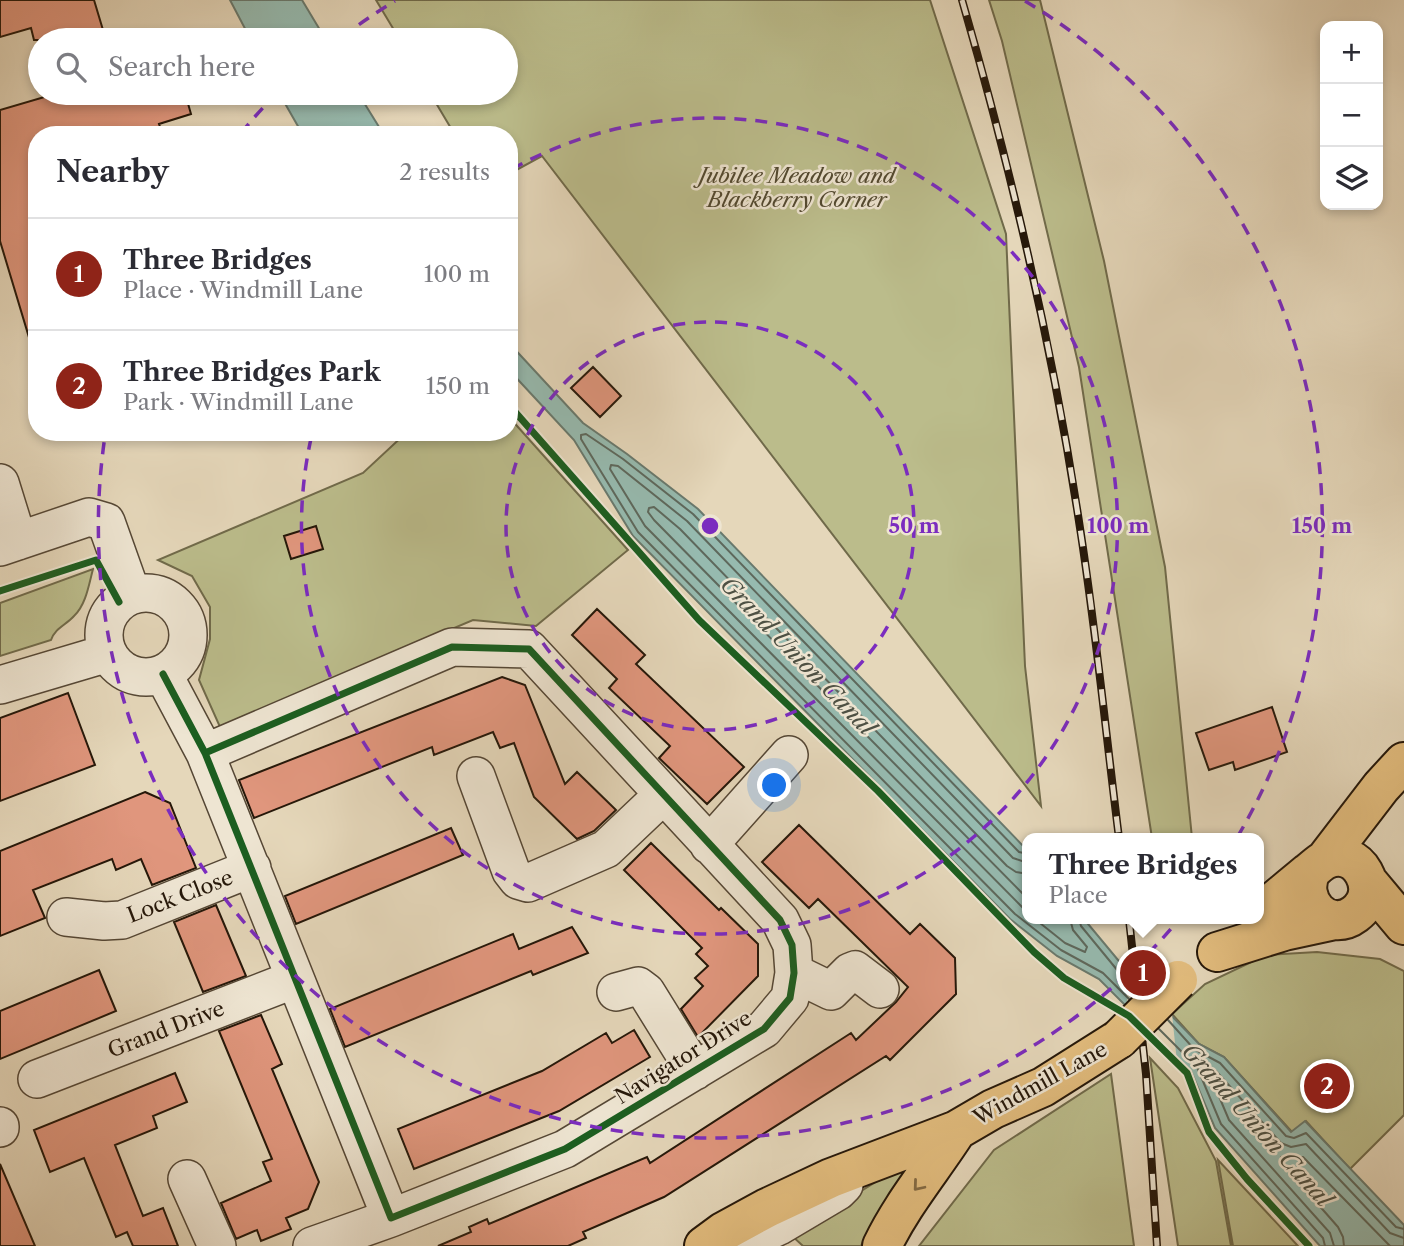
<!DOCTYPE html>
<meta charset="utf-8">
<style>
:root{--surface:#fff;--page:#f2f2f3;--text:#2b2b33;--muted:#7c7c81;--line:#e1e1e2;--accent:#8f2418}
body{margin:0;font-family:"Libre Caslon Text",serif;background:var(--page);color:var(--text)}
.controls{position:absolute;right:21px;top:21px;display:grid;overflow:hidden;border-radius:14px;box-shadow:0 4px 10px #0003}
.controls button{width:63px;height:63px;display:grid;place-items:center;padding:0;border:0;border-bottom:2px solid var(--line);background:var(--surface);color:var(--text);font:35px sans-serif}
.you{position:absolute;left:775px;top:786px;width:24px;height:24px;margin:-18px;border:5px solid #fff;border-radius:50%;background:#1a73e8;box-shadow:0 0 0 10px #1a73e833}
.badge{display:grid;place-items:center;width:46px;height:46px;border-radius:50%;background:var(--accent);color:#fff;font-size:23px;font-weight:700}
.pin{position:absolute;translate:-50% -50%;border:4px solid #fff;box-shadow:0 2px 7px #0006}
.popup{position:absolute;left:1022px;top:833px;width:242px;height:91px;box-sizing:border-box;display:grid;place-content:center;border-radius:14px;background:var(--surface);filter:drop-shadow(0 2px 5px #0005);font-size:23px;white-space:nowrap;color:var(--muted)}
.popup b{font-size:26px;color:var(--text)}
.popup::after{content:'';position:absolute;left:50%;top:100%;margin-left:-14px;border:14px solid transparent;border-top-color:var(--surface)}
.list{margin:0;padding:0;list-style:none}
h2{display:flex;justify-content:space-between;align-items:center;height:91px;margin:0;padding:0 28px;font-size:30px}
h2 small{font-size:23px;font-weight:400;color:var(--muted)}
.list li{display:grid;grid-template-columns:46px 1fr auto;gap:21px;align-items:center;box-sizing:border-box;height:112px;padding:0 28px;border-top:2px solid var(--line)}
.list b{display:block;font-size:26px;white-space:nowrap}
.list p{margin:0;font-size:23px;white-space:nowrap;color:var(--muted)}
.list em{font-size:23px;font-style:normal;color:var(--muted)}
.icon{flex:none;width:38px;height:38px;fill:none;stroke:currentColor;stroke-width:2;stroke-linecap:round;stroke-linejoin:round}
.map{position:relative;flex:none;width:1404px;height:1246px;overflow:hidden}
.search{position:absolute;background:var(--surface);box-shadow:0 4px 10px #0003;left:28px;top:28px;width:490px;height:77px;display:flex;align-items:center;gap:18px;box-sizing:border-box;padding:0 24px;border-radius:38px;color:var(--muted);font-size:26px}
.panel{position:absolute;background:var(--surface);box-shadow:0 4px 10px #0003;left:28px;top:126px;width:490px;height:315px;border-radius:28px}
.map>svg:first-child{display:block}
</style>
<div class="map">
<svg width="1404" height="1246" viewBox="0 0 1404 1246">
<rect width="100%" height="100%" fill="#e5d7ba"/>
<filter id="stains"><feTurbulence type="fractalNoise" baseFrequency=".00286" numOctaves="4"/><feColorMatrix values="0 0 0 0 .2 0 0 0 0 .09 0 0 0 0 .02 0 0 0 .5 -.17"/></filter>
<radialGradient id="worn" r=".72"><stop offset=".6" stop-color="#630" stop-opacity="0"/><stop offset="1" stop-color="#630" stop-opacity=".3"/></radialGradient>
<path fill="#bbbc8b" stroke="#706a4a" stroke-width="2" d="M376,0h554l76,234 19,432 16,140 -499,-650 -33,18v-39h-54l-25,-42h76v-53h-106z
M989,0h51l64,261 61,306 27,271h-40l-73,-471 -77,-326z
M509,417l119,133 -92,76 -63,-6 -253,107 -21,-47 11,-41v-32l-18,-31 -34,-16 205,-87 44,-41h102z
M93,569c-4,15 -7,36 -19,47 -8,9 -19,12 -23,24l-51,16v-53z
M1317,952l63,7 24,12v144l-54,54 -44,-48 -14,11 -68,-75 -25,-13 -27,-30 33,-30 61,-29z
M1150,1058l28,30 38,73 15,85h-53z
M1111,1074l23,172h-215l75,-96z
M914,1158l-43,67 -10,21h-58l-12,-11z
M1218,1160l80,86h-65z"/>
<path fill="#96baaf" stroke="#69796d" stroke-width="2" d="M230,0h72l24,40h-75z
M279,93h79l26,42h-81z
M509,343l74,80 44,31 71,55 329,341 1,69h56l39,47 76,78 25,13 67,75 14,-11 99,104v21h-84l-105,-118 -24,-57 -92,-92 -42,-23 -47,-37 -377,-383 -59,-96 -65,-70z"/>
<path fill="#e5d7ba" d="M1123,966l49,48 5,48 -52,-52 3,-3z"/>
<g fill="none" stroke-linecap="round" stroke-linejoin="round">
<path stroke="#5e685c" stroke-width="2" d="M1028,854l-9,-2 -326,-338 -70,-55 -37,-25 -5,1v4l57,93 377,382 46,36 42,23 26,26
M1028,863l-15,-5 -326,-337 -69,-55 -7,-1 -1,4 35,57 383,387
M1028,874l-12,-2 -9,-6 -327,-337 -26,-22 -5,1 -1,4 6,8 374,379
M1035,919l30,24 20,9 2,-5 -14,-17 -3,-11
M1079,919l2,7 37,45 20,19
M1168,1020l26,29 26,14 66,73 8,2 12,-5 90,94 8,2
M1159,1029l38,38 24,57 102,114 2,8
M1334,1246l-4,-13 -101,-113 -19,-45 1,-4h5l65,72 10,4 15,-3 84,89 14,5
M1344,1246l-1,-9 -5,-10 -57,-65v-5h22l87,89"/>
</g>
<path fill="#e0967d" stroke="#251709" stroke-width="2" d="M0,0h94l12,40h-72l-3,-12 -31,9z
M58,93h127l6,21 -32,10 4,11h-126v208l-6,1 -31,-103v-131z
M593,367l28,29 -21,21 -29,-29z
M316,526l7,23 -32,10 -7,-23z
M597,609l48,46 -9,9 108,103 -37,37 -48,-46 11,-12 -61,-58 8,-9 -45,-44z
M502,677l23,8 40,99 12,-12 39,38 -22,21 -17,8 -43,-42 -20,-54 -14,5 -7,-16 -59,23 -2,-8 -178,71 -15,-38z
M68,693l27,72 -95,36v-83z
M1272,707l15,45 -52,18 -2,-8 -24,8 -13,-37z
M145,792l25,11 26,65 -44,17 -11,-26 -25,11 -4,-11 -79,31 12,28 -45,18v-85z
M799,825l111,109 10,-10 35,34 1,36 -66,66 -4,-4 -222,141 -81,35 3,6 -18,8h-130l33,-14 -2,-5 18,-8 2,5 158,-67 3,6 201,-130 5,7 40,-38 12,-15 -90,-88 -9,9 -47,-46z
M451,828l12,27 -167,69 -11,-28z
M651,843l68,67 2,-2 37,36v32l-60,61 -17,-28 22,-23 -8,-8 13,-12 -12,-12 6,-6 -78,-78z
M216,905l30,71 -43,16 -29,-70z
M572,927l16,26 -55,22 -2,-4 -186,76 -15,-38 183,-75 6,15z
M99,970l17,41 -116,48v-48z
M261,1015l21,49 -10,5 47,113 -11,27 -22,9 5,11 -30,12 -4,-11 -21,9 -15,-36 50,-22 -8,-19 9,-3 -53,-128z
M634,1030l16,27 -91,54 -145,58 -16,-40 144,-58 64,-38 6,10z
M175,1073l12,29 -34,14 4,12 -42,17 28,71 20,-8 15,38h-45l-6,-14 -11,5 -32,-79 -34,14 -16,-42z
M0,1164l35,82h-35z"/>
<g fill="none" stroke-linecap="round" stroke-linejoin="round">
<defs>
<path id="minor" d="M0,483l18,58
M0,547l89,-30 17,5 26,73
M104 635a42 42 0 1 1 84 0a42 42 0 1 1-84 0Z
M163,674l42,79 186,465 174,-69 199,-120 26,-31 4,-25 -2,-28 -12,-25 -251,-271 -77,-2 -247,106
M0,685l108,-32
M476,776l35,95 7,9 10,3 78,-34 57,-54
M709,845l80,-90
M66,917l38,4 18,-1 130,-52
M794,973l37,18 19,-19 5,-2 25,19
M616,992l22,-6 8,6 49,79
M37,1079l258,-100
M0,1126v2
M187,1179l30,67
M312,1246l79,-28
M737,1246l42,-20 59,-35 6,-6"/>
<path id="major" d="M1325,860l56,-73 23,-25
M1368,882l36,43
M1258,915c17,-15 33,-28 50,-42 6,-4 11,-10 17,-13 33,-16 60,32 30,54 -28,21 -60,-15 -43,-44
M1217,952l67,-21 51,-11
M704,1246l19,-14 44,-24 64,-30 126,-48 36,-21 50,-22 76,-48
M882,1246c20,-42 50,-77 75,-116"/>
</defs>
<use href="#minor" stroke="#554735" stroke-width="40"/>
<use href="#major" stroke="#251709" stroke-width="42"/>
<use href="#minor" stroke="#eee5d2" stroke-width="37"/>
<use href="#major" stroke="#e2bc7d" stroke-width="38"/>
<defs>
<path id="rail" d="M962,0c50,173 91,349 118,528 16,103 26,207 39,310
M1129,919l17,155 11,172"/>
</defs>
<use href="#rail" stroke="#251709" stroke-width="8"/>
<use href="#rail" stroke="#eee5d2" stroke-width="5" stroke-dasharray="16" stroke-linecap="butt"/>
<defs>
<path id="major-bridge" d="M1119,1039l59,-59"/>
</defs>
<use href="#major-bridge" stroke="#251709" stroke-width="42" stroke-linecap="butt"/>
<use href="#major-bridge" stroke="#e2bc7d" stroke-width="38"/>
<defs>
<path id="cycleway" d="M509,405l190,215 179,171 156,161 30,26 65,38 58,57 22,59 38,47 62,67
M0,591l96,-31 23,42
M163,674l42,79 186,465 174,-69 199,-120 26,-31 4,-25 -2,-28 -12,-25 -251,-271 -77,-2 -247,106"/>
</defs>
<use href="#cycleway" stroke="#eee5d2" stroke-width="11"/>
<use href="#cycleway" stroke="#1b5e20" stroke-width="7"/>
</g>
<defs><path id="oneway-chevron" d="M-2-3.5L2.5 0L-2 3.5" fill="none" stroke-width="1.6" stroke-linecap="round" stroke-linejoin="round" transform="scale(1.75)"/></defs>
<use stroke="#846a43" href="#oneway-chevron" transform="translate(918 1186) rotate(130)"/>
<g fill="none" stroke="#7b2cbf" stroke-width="3.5" stroke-dasharray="12 9">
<circle cx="710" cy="526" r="204"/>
<path d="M512 169A408 408 0 1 1 312 434"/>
<path d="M241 133A612 612 0 0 1 277 93M342 37A612 612 0 0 1 395 1M1025 1A612 612 0 1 1 105 436"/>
</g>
<g text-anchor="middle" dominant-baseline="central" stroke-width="5" stroke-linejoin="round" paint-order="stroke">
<g font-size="21" font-style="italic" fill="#524930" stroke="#eee5d2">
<text x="797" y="175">Jubilee Meadow and<tspan x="797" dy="24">Blackberry Corner</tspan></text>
</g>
<g font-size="21" fill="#251709" stroke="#eee5d2">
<text transform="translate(180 896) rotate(-21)">Lock Close</text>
<text transform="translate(166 1029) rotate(-21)">Grand Drive</text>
<text transform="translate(683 1057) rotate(-32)">Navigator Drive</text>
<text transform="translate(1040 1083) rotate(-29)">Windmill Lane</text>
</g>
<g font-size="23" font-style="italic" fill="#4d5043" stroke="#eee5d2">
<text transform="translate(798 656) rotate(46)">Grand Union Canal</text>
<text transform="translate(1257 1125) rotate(48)">Grand Union Canal</text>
</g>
</g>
<circle cx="710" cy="526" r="10" fill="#7b2cbf" stroke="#eee5d2" stroke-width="3.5"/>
<g font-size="21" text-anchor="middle" font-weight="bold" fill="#7b2cbf" stroke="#eee5d2" stroke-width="5" stroke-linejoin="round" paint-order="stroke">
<text x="914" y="533">50 m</text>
<text x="1118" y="533">100 m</text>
<text x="1322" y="533">150 m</text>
</g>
<rect width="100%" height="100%" filter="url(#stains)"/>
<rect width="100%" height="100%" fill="url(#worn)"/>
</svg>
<div class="controls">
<button>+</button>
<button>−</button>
<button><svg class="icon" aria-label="layers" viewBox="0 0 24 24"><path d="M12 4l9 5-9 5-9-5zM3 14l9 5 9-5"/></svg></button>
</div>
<div class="you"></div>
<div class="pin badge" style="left:1143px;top:973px">1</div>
<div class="popup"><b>Three Bridges</b>Place</div>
<div class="pin badge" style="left:1327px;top:1086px">2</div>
<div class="search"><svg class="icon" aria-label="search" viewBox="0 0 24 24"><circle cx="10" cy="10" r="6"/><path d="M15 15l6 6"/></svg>Search here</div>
<section class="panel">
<h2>Nearby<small>2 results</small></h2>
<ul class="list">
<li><span class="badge">1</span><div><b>Three Bridges</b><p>Place · Windmill Lane</p></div><em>100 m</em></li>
<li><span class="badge">2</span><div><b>Three Bridges Park</b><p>Park · Windmill Lane</p></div><em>150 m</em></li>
</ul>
</section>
</div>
